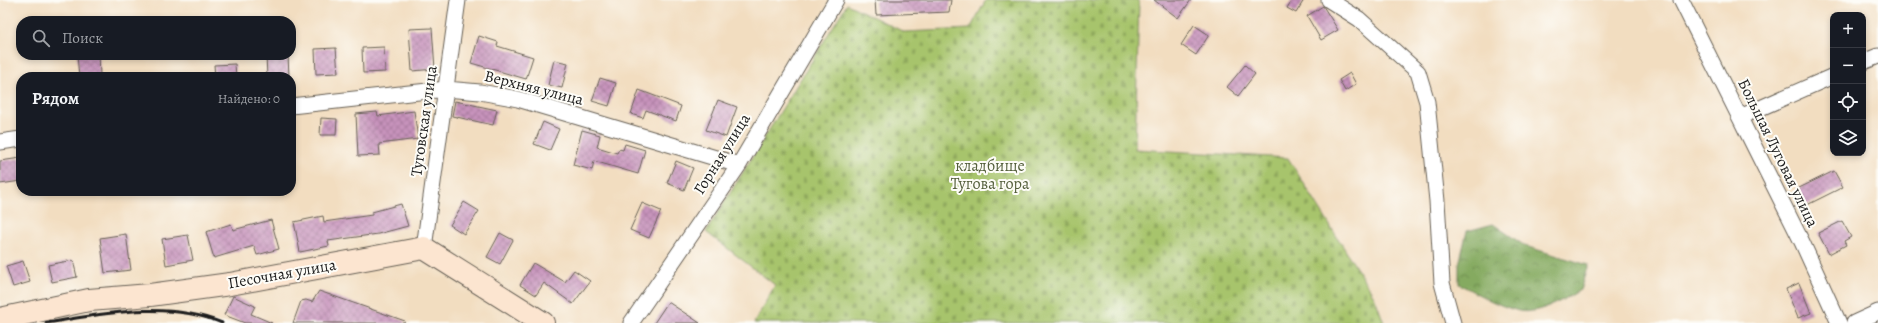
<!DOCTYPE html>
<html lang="ru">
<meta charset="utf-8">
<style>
:root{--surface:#171b24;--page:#242831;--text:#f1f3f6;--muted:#9ea1a6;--line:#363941}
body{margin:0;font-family:Alegreya,serif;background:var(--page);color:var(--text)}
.controls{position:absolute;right:12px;top:12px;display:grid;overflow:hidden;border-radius:8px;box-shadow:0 2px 6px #0003}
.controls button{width:36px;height:36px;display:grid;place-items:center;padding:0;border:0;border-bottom:1px solid var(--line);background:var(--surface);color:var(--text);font:20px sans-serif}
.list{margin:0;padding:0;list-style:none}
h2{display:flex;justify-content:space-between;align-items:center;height:52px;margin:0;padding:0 16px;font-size:17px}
h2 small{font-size:13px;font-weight:400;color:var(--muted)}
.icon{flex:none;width:22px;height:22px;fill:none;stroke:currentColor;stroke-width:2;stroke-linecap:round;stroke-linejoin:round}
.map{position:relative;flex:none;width:1878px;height:323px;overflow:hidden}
.search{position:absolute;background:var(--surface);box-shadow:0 2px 6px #0003;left:16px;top:16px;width:280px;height:44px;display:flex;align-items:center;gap:10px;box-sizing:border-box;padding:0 14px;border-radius:16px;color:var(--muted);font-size:15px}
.panel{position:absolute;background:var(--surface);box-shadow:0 2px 6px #0003;left:16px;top:72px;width:280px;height:124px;border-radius:16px}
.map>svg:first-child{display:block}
</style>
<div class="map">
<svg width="1878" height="323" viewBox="0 0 1878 323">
<defs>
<pattern id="forest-crowns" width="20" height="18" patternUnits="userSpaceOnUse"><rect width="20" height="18" fill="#85aa60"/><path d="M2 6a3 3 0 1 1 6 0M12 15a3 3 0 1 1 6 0" fill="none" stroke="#6c8a4e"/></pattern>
<pattern id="cemetery-stones" width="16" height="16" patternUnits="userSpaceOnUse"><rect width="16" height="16" fill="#a7c46c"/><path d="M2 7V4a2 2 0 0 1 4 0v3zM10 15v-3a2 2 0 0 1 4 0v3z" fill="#8fa85d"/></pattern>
<pattern id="building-cross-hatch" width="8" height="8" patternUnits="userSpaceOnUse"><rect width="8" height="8" fill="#c793bc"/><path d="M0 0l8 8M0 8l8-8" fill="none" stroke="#a17798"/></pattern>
</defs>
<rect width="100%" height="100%" fill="#fdfcf7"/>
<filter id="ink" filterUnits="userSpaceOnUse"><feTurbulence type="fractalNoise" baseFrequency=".025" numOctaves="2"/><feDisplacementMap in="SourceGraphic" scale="8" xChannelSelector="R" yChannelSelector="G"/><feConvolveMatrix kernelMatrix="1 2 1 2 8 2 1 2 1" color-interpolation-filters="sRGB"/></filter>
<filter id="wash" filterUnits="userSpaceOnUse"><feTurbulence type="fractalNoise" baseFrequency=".012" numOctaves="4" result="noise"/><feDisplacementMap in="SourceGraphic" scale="16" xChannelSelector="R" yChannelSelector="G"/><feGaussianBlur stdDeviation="0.9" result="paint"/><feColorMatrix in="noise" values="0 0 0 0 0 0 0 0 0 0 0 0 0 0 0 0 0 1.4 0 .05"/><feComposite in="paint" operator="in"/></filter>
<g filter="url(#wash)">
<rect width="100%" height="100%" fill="#f2ddc0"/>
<path fill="url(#forest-crowns)" stroke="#50633e" d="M1493,224l32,22 63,19 -8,25c-14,9 -43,25 -61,21 -21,-5 -41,-17 -60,-27v-20l8,-33z"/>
<path fill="url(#cemetery-stones)" stroke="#627044" d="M986,0h153l-4,149 153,9 87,140 9,25h-630l21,-38 -69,-53 141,-228 57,28 66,-3z"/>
<g id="blocks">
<path fill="url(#building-cross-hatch)" d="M875,0h76l-2,12 -73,3z
M1154,0h37l-13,18z
M1292,0h12l-8,13 -9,-5z
M1323,6l15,24 -17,10 -14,-24z
M1194,25l15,10 -13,20 -15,-10z
M432,28l3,41 -23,2 -3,-42z
M479,36l19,6 -1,4 36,11 -7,22 -55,-16z
M384,47l1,25 -22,1 -1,-25z
M336,48l2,25 -22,1 -1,-25z
M77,55h22l1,20 -21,2z
M266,55h22l1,22h-22z
M554,60l14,3 -6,25 -14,-3z
M235,64l1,13h-21l-1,-12z
M1245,65l10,9 -17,22 -11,-9z
M1350,73l6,11 -11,7 -6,-11z
M600,78l16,5 -7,23 -17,-5z
M639,90l42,16 -5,15 -30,-11 -3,8 -12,-4z
M718,100l19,7 -11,30 -20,-7z
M455,101l42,9 -4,15 -41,-9z
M414,111l4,28 -39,5 1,11 -22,1 -2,-42 21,-2 1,4z
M321,118l16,1 -1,16h-16z
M543,122l16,7 -9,21 -16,-6z
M582,130l18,5 -3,12 20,6 2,-4 4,1 2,-6 20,6 -7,24 -44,-13 -2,9 -19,-5z
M21,158v23l-21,3v-23z
M676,161l17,7 -9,22 -17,-7z
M1834,171l9,16 -38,19 -8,-17z
M464,202l15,9 -15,23 -14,-9z
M642,203l19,8 -12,27 -19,-8z
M401,204l7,22 -30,8 -50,7 1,5 -29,6 -6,-30 29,-6 1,6 48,-7v-3z
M271,220l8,29 -22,6 -3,-9 -40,12 -8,-26 25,-8 2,6z
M1842,221l9,16 -7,4 2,4 -17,9 -11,-21z
M500,233l13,7 -13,24 -13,-7z
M126,234l5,36 -26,3 -5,-35z
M188,235l5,25 -27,5 -4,-26z
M73,260l4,17 -25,5 -4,-17z
M23,261l7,21 -17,5 -7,-21z
M533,263l32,19 9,-12 16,11 -17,23 -29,-21 -8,12 -16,-10z
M1799,283l12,30 -13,5 -12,-29z
M319,291l86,30 -1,2h-111l8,-22 5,-1 6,2z
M233,296l22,10 -4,8 21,9h-27l-21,-8z
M668,302l32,21h-46z"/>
</g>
</g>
<g filter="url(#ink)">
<use href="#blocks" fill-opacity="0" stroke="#676055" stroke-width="1"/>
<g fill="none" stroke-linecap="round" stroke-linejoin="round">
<defs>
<path id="street" d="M1329,0l30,19 59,53 9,30 10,99 5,82 11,40
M1681,0l121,242 37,81
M1863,62l15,-6
M291,106l155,-17 34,3 38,7 221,66
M1740,117l93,-41
M0,142l21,-3
M424,248l34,-248
M631,323l108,-158 97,-165
M1854,323l24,-11"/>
<path id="secondary" d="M0,319l89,-19 61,-5 80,-11 194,-36 119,75"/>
</defs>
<use href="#street" stroke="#676055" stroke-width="17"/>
<use href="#secondary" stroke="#676055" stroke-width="24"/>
<use href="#street" stroke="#fff" stroke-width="15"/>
<use href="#secondary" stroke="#fce5d0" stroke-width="22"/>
<path stroke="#1c1c1c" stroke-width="3" d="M46,323c57,-9 120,-23 176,0"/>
</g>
</g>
<g text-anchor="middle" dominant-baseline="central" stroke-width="4" stroke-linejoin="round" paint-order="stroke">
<g font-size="16" fill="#1c1c1c" stroke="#fdfcf7">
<text transform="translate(534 88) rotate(14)">Верхняя улица</text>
<text transform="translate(424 121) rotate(-82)">Туговская улица</text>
<text transform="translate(1778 153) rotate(64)">Большая Луговая улица</text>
<text transform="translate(722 154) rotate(-58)">Горная улица</text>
<text transform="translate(282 274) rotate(-10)">Песочная улица</text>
</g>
<g font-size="16" fill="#545f3c" stroke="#fdfcf7">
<text x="990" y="166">кладбище<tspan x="990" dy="18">Тугова гора</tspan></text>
</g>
</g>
</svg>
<div class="controls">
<button>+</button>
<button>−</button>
<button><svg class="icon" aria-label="locate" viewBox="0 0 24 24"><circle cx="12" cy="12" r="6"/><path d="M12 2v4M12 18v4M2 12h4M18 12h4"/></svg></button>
<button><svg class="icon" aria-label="layers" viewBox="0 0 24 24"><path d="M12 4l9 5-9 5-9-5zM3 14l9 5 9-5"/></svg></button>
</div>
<div class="search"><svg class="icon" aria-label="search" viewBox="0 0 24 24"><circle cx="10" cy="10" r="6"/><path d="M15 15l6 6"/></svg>Поиск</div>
<section class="panel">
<h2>Рядом<small>Найдено: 0</small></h2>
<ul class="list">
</ul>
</section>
</div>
